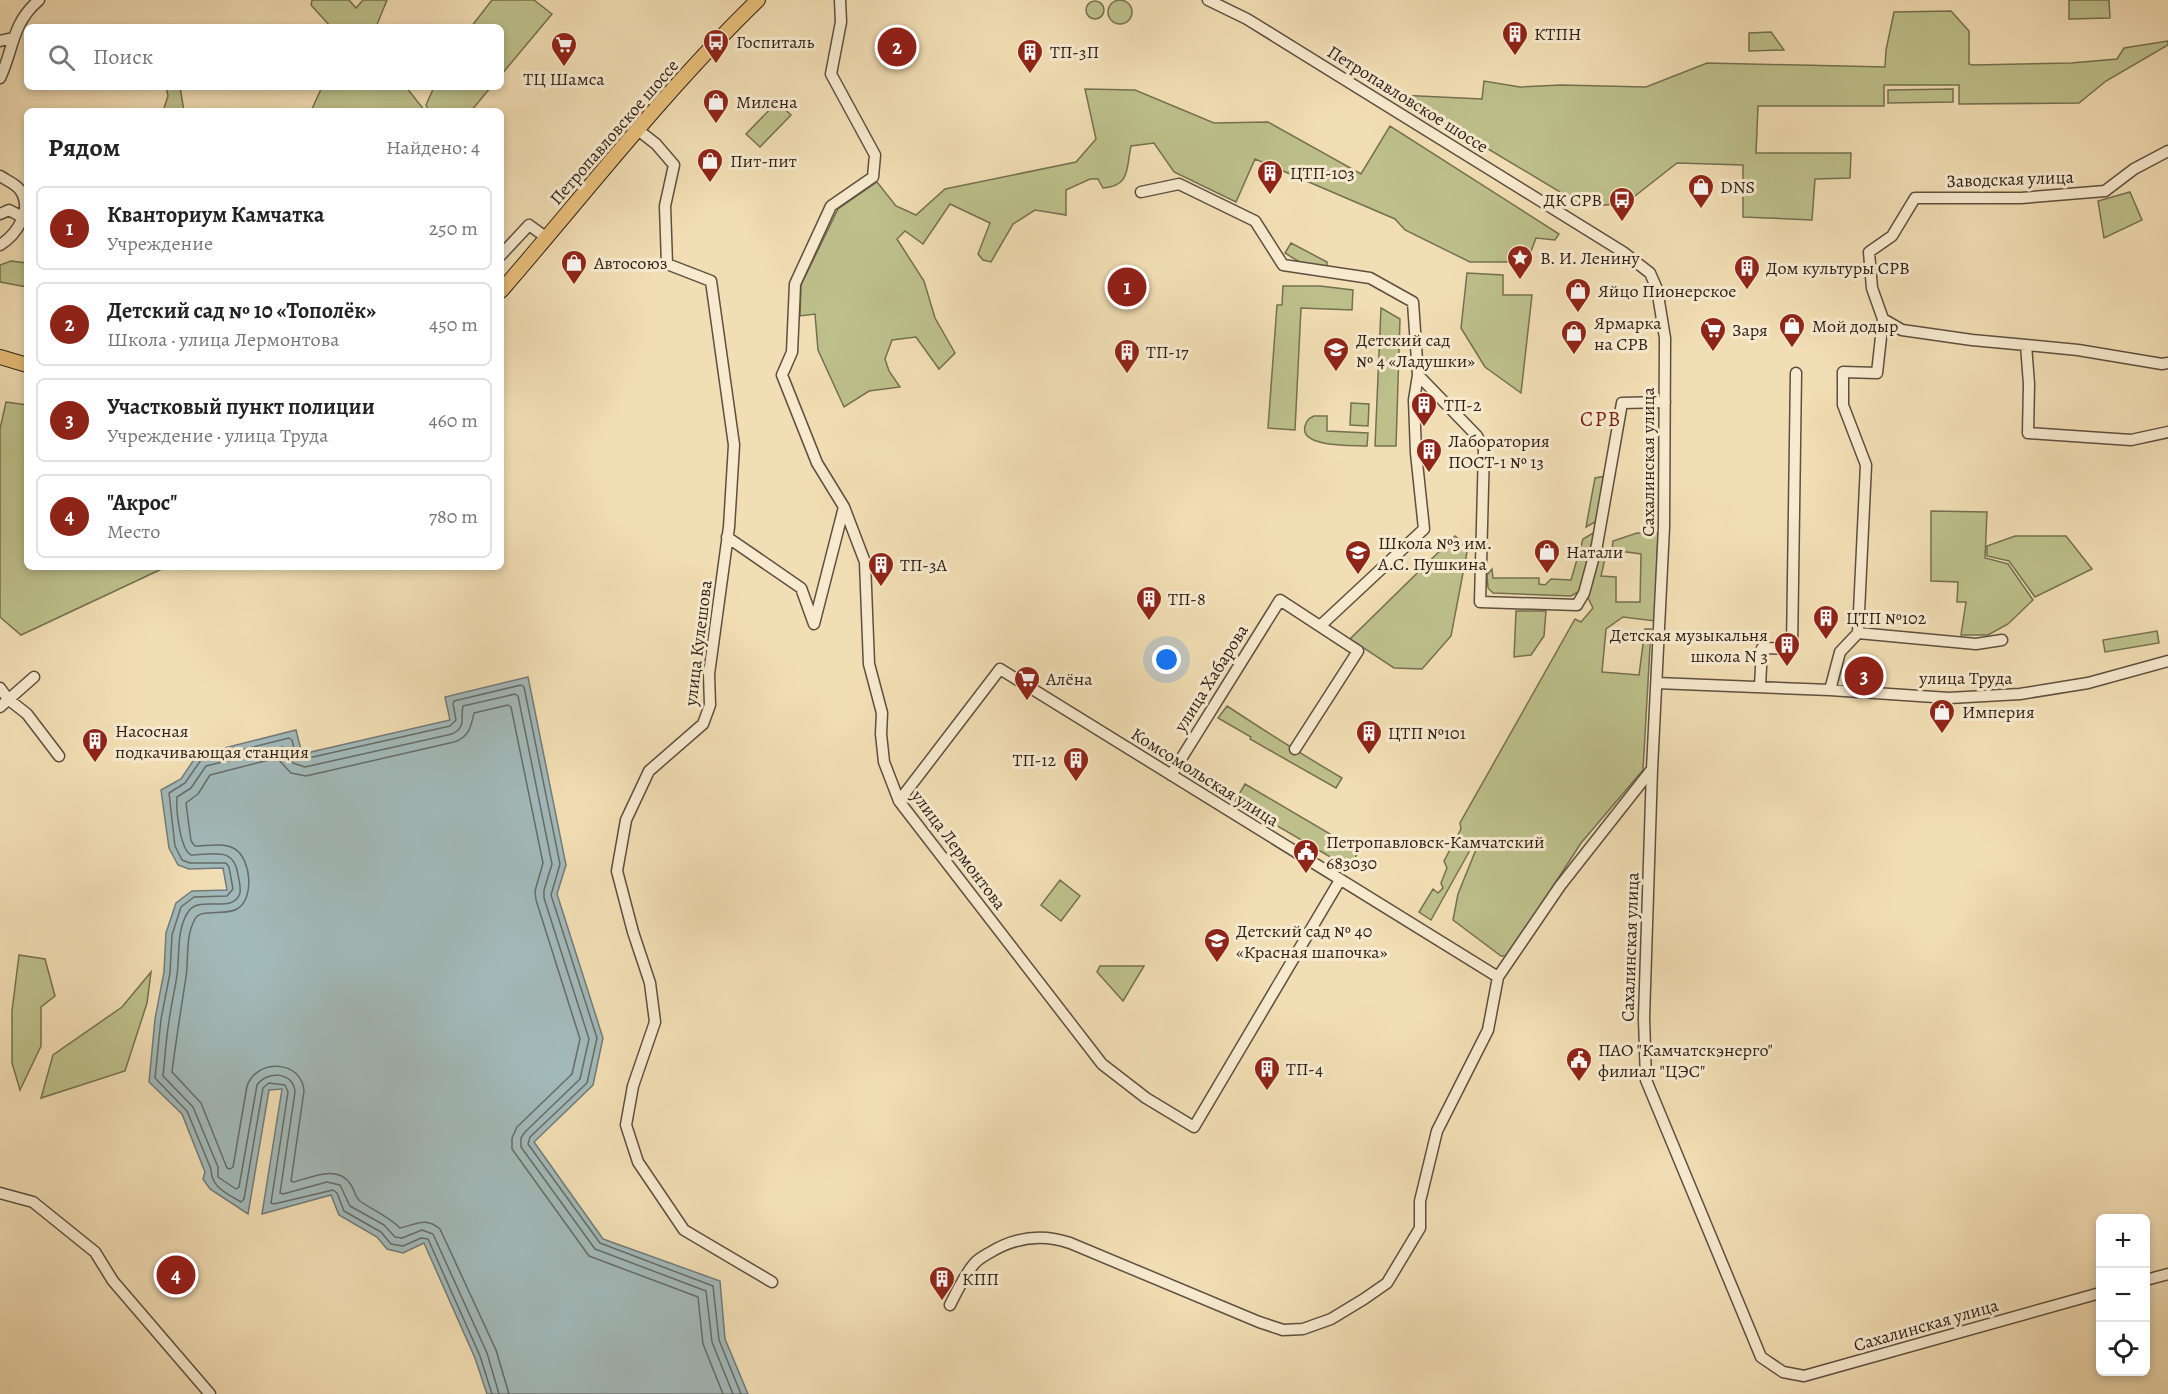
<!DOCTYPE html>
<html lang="ru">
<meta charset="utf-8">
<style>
:root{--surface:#fff;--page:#f6f6f6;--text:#222;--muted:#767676;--line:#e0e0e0;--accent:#8f2418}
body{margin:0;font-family:Alegreya,serif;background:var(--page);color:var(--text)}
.controls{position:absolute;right:18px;bottom:18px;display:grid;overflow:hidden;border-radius:9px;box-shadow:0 3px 9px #0003}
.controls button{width:54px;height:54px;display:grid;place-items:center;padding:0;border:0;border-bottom:2px solid var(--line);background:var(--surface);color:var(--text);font:30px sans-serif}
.you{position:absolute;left:1167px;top:660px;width:21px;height:21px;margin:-15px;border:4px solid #fff;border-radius:50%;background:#1a73e8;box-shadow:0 0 0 9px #1a73e833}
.badge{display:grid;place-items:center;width:39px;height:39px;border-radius:50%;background:var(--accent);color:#fff;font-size:20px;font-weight:700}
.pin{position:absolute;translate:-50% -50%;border:3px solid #fff;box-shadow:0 2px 6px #0006}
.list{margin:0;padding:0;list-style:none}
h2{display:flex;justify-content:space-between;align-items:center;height:78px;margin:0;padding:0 24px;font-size:26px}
h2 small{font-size:20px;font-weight:400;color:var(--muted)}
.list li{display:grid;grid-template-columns:39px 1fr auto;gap:18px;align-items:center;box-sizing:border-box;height:84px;margin:0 12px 12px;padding:0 12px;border:2px solid var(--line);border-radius:9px}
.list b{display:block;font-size:22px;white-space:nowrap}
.list p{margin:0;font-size:20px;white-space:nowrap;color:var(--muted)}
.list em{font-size:20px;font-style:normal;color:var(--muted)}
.icon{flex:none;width:33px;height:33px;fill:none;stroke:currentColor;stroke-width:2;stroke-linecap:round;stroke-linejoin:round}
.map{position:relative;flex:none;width:2168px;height:1394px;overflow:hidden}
.search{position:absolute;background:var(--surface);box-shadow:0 3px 9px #0003;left:24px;top:24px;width:480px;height:66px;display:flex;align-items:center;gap:15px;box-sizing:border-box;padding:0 21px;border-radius:9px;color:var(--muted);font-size:22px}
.panel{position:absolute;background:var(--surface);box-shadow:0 3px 9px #0003;left:24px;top:108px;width:480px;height:462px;border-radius:9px}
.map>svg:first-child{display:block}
</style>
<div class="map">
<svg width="2168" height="1394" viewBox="0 0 2168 1394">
<rect width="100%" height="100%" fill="#f2deb4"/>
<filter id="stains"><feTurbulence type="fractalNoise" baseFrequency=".00333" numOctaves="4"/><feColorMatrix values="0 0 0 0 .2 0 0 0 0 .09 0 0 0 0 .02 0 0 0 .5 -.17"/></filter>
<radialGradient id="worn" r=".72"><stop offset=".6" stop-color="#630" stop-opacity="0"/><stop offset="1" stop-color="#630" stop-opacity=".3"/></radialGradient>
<path fill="#bdc08b" stroke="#747052" stroke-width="1.5" d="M1108 12a12 12 0 1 1 24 0a12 12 0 1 1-24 0Z
M312,0h37l7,8 7,-8h24l-11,27h-45l-20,-22z
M492,0h42l18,14 -51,61v-48h-30z
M2069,0h40l1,18 -41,1z
M1086 10a9 9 0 1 1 18 0a9 9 0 1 1-18 0Z
M1951,11l18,20v33l4,1 98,-2 46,-4 7,-11 44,-7v4l-62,36 -27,22 -120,1v-19h-75v21h-126l-2,47h95l-1,25 -35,1 -3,41 -69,-3v-52l-66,-2 -51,40 -41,4 -187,-112 84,4 2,-18 36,6 41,-2 85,2 61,-24 178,4 1,-17 8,-38z
M1771,32l13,18 -35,1v-18z
M166,87h14l4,24h-21l5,-15z
M322,87h84l19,24h-114z
M434,87h57l-20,24h-42l-3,-6z
M1085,89l50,1 79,33 54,-1 93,52 29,-48 169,108 -4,6 -19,-2 -9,24h-57l-65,-32 -10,-11 -140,-60 -19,43 -62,-30 -20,-29 -23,3c-5,22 0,40 -28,42l-5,-9h-8l-24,11v25l-31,-5 -22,14 -22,38 -8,-2 -5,-6 12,-31 -40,-19 -27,40 -18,-13 -8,8 27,42 11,37 20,35 -16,16 -23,-32 -24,3 -7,19 4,12 11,16 -31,4 -25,16 -26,-57 -3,-36 -15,2 1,-31 37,-76 39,-27 19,24 20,9 29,-26 131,-27 20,-23z
M1953,89v13l-65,1v-13z
M777,102l14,13 -31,32 -14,-13z
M2130,192l12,28 -38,18 -6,-37z
M1291,243l36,19v4l-1,1 -25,-4 -16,-10z
M11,261l16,2v24l-27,-5v-17z
M1467,273l36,2v20h29l-11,98 -36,-26 -24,-39z
M1283,286h37l33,4 -1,20 -51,-2 -6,122 -27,-2 9,-123h5z
M1381,308l19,11 -4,127h-21z
M6,402l21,3v162h139l-145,68 -21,-18v-188z
M1351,403l18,1 -1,22 -18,-1z
M1314,416h13v15l41,2 -1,13c-13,-1 -68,2 -62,-20 2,-6 4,-8 9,-10z
M1606,476l-9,45 -11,6 9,-49z
M1931,511l56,1 -2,46 23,6 25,36 -25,24 -20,11h-27l5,-33h-9l1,-20 -27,-1z
M1595,532l-15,59 -9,5 -78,-3 -5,-5 -1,-13 5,-6 1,9h46v6l6,1 6,-6 20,1 12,-41z
M1637,533h21l-3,88 -32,-4 -17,12 -4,43 37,3 6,-46h6l-8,141 -62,73 -73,113h-7l-48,-36 5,-26 19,-47 -3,-4 -43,77 -12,-8 14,-23 5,4 5,-5 -2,-5 6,-15 -3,-7 17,-32 -1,-6 115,-204 6,3 12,-14 -5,-10 11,-50 3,-1 5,3 -6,26 15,1v25h24l1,-48 -29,-4 1,-9z
M1455,536l13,11 -17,89 -29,33 -28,-1 -44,-29z
M2015,536h51l26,33 -57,28 -26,-36 -22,-5v-10z
M1516,611h30l-2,25 -13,19 -17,2z
M2157,631l2,12 -54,9 -2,-12z
M1227,706c38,25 76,49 115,72l-6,10 -86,-49 1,-2 -33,-19z
M1245,784l114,67 -10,17 -114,-67z
M1060,880l20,16 -19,25 -20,-16z
M19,955l26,4 10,37 -14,11v39l-21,44 -8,-27v-52z
M1100,966h44l-21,35 -26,-29z
M151,972l-4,31 -22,68 -84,27 12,-43 69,-48z"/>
<path fill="#a2b9b9" stroke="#737b79" stroke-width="1.5" d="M528,677l38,188 -9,29 46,144 -10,47 -59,57 69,97 117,42 5,58 23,55h-261l-12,-36 -51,-115 -21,10 -16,-4 -10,-12 -38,-22 -8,-20 -69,19 20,-125 -13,1 -21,124 -38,-25 -7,-10 2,-7 -23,-58 -33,-32 6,-63 9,-47 2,-39 10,-30 16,-12 35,-1 -4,-22 -34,1 -11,-4 -9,-17 -8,-58 20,-11 16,-24 99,-25 6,24 148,-34 -5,-23z"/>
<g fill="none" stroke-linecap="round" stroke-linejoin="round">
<path stroke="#676c68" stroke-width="1.5" d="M492,1394l-12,-38 -52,-117 -7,-1 -18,8 -12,-2 -10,-12 -37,-21 -7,-18 -4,-3 -59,14 -3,-1 17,-111 -3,-7 -16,-2 -6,5 -19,111 -3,3c-15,-9 -30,-15 -30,-33l-24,-58 -32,-33 6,-59 9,-46 2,-38 9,-28 13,-10 33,-1 6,-7 -4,-22 -3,-4h-36l-8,-3 -7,-14 -6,-53 16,-10 16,-23 88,-22 3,2 4,16 8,3 146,-33 6,-6 -3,-16 1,-3 67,-16 3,2 36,177 -9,31 46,143 -10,45 -57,54 -2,7 72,99 113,43 6,54 22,54
M499,1394l-12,-41 -54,-119 -11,-4 -20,8 -7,-1 -11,-12 -34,-19 -10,-21 -13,-3 -44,12 -3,-1 15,-101c-1,-20 -28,-22 -38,-7l-18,102 -3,2 -18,-12v-10l-25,-60 -30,-31c2,-19 3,-37 6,-55 2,-16 6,-31 8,-46 3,-21 -1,-44 11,-63 11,-18 45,3 52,-19 1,-6 -1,-13 -2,-18 -4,-29 -25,-20 -47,-20 -11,-6 -15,-45 -14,-58l14,-9 15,-22 77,-19 3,2 7,14 12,4 147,-33c15,-7 8,-16 11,-28l52,-12 3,2 34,168 -8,26v8l45,141 -9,40 -55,53 -4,6v9l74,102 111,42 6,51 21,52
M509,1394l-13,-44 -56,-121c-15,-13 -25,-4 -40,-1 -12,-12 -26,-17 -40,-27 -5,-4 -5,-10 -9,-16 -12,-21 -39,-8 -57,-3l-3,-1 13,-90c-2,-31 -47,-33 -57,-5l-14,81 -3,2 -3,-1 -26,-65 -29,-31c4,-32 9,-63 14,-95 3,-20 -1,-40 9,-58 5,-11 31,-3 42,-10 18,-10 14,-50 -2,-60 -11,-7 -28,-3 -40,-3l-4,-5 -5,-38 12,-9 12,-19 67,-17 14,15 15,3 148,-34c15,-5 17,-15 20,-29l34,-8 3,2 32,156 -8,28 1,9 44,139 -8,35 -55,53 -5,11v11l77,107 109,41 5,47 20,50"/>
<defs>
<path id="minor" d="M840,0l1,22 -10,52 44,81 -2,22 -42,29 -36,78 -3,68 -10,23 35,88 27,44 21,55 4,102 13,49 -1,21 3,28 15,39 203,263 44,34 48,29 146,-247
M1208,0l39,19 376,233 27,21 7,16 8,49 -1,189 -12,242 -8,249 2,62 115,277 22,15 21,4 296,-83
M0,41l13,-3
M0,78c14,-29 11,-54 39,-78
M638,130l18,14 18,21 -9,41 2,58 44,17 23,164 -5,82 -20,147 1,31 -7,19 -54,47 -23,49 -9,51 16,61 17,51 5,39 -22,64 -7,39 12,37 46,68 88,52
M2168,151l-34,18 -29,22 -84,7h-106l-23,38 -23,16 3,36 11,31 19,11 70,10 54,5 3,39 -1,49 103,7 37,-8
M0,176c6,4 16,8 20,14 14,20 -4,45 -20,55
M1141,192l38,-8 76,37 28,44 87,13 43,24 5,73 -4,25 2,53 8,76 -104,97
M0,214l9,-4 13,7
M501,255l28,-30 18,13
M2026,345l52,5 84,14 6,-1
M1418,375l59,61 7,13 -4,153 97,3 7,-12 13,-48 25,-142 43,-1
M727,537l74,51 13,36 30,-117
M1858,633l8,-168 -23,-60v-33l34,1 6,-54
M1657,683l173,7 119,8 71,-4 68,-11 80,-22
M1760,686l2,-38 30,1 4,-276
M0,688l8,11 19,15 32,42
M1830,690l10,-38 18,-19 118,11 26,-4
M0,707l34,-30
M1171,775l109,-175 78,51 -63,98
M899,801l101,-132 498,308
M0,1193l33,9 62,50 18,29 97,113
M2146,1280l22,-6
M950,1305c7,-14 14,-29 24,-41 4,-5 10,-8 15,-11 26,-16 52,-20 81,-10l189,79 24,8 20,-1 28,-10 33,-20 23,-16 33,-55v-27l17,-70 51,-101 10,-53 62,-91 92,-117"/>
<path id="major" d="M501,291c84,-97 164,-201 257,-291
M0,357l27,8"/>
</defs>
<use href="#minor" stroke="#5e4f3f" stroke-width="13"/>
<use href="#major" stroke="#2c1f18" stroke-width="16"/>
<use href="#minor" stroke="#f7eace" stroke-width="10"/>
<use href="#major" stroke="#e9bf7a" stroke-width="14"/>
</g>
<defs>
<symbol id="building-pin" viewBox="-11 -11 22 30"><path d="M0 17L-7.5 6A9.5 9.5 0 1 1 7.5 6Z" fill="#8f2418" stroke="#f7eace"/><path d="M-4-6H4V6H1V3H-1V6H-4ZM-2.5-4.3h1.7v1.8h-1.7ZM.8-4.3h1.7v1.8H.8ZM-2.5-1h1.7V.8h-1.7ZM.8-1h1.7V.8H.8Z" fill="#fff"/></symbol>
<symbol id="bus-pin" viewBox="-11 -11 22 30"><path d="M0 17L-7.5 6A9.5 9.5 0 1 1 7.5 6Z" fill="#8f2418" stroke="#f7eace"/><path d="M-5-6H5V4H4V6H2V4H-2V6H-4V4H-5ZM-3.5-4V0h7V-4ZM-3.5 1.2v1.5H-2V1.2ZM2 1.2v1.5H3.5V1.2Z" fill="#fff"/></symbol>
<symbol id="supermarket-pin" viewBox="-11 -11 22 30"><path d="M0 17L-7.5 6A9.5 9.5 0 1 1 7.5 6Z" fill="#8f2418" stroke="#f7eace"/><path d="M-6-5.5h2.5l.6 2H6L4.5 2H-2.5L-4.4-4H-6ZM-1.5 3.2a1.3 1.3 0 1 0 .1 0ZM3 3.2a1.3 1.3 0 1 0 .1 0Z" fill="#fff"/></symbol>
<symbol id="shop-pin" viewBox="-11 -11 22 30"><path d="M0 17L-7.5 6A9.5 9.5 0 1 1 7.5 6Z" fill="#8f2418" stroke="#f7eace"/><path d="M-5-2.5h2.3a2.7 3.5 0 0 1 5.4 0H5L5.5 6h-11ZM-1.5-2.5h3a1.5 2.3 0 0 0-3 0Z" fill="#fff"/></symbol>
<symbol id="sight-pin" viewBox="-11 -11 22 30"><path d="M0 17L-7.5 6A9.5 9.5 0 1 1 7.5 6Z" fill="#8f2418" stroke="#f7eace"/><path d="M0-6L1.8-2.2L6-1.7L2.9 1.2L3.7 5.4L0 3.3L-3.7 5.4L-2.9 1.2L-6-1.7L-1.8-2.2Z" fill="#fff"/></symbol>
<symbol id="school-pin" viewBox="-11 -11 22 30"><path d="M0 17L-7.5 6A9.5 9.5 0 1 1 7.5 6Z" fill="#8f2418" stroke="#f7eace"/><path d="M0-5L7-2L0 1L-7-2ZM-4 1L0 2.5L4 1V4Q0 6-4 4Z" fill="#fff"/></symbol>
<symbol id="civic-pin" viewBox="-11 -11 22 30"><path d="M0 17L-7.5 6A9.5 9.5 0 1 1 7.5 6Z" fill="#8f2418" stroke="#f7eace"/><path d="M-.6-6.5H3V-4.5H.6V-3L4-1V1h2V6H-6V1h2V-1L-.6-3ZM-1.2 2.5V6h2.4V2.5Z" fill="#fff"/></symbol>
</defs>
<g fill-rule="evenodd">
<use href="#building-pin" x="1500" y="19" width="30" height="40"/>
<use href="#bus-pin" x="701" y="27" width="30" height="40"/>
<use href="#supermarket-pin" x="549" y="30" width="30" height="40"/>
<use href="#building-pin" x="1015" y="37" width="30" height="40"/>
<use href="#shop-pin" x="701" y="87" width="30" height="40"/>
<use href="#shop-pin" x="695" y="146" width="30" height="40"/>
<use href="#building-pin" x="1255" y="158" width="30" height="40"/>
<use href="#shop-pin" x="1686" y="172" width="30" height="40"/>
<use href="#bus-pin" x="1607" y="185" width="30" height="40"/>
<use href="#sight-pin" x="1505" y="243" width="30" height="40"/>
<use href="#shop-pin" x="559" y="248" width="30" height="40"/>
<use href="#building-pin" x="1732" y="253" width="30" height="40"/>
<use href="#shop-pin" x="1563" y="276" width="30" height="40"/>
<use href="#shop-pin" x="1777" y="311" width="30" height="40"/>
<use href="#supermarket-pin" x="1698" y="315" width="30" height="40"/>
<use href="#shop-pin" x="1559" y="318" width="30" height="40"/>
<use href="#school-pin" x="1321" y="335" width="30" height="40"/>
<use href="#building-pin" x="1112" y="337" width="30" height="40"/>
<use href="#building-pin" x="1409" y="390" width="30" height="40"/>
<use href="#building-pin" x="1414" y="436" width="30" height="40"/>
<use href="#shop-pin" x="1532" y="537" width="30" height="40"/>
<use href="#school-pin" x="1343" y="538" width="30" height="40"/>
<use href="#building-pin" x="866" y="550" width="30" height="40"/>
<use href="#building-pin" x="1134" y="584" width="30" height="40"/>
<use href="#building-pin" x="1811" y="603" width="30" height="40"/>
<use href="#building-pin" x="1772" y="630" width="30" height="40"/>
<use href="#supermarket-pin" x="1012" y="664" width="30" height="40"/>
<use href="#shop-pin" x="1927" y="697" width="30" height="40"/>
<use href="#building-pin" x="1354" y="718" width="30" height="40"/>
<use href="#building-pin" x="80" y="726" width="30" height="40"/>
<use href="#building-pin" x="1061" y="745" width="30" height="40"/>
<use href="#civic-pin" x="1291" y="837" width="30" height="40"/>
<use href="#school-pin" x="1202" y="926" width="30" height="40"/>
<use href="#civic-pin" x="1564" y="1045" width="30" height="40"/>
<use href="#building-pin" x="1252" y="1054" width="30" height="40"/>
<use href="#building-pin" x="927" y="1264" width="30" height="40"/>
</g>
<g text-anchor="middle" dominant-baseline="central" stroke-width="6" stroke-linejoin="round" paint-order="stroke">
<g font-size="18" fill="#2c1f18" stroke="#f7eace" text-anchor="start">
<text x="1534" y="34">КТПН</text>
<text x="736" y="42">Госпиталь</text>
<text x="1050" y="52">ТП-3П</text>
<text x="564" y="79" text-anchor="middle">ТЦ Шамса</text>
<text x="736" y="102">Милена</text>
<text x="730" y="161">Пит-пит</text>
<text x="1290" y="173">ЦТП-103</text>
<text x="1720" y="187">DNS</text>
<text x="1602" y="200" text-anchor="end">ДК СРВ</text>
<text x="1540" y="258">В. И. Ленину</text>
<text x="594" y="263">Автосоюз</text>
<text x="1766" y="268">Дом культуры СРВ</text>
<text x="1598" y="291">Яйцо Пионерское</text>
<text x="1594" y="323">Ярмарка<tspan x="1594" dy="21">на СРВ</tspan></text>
<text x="1812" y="326">Мой додыр</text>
<text x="1732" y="330">Заря</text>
<text x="1356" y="340">Детский сад<tspan x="1356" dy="21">№ 4 «Ладушки»</tspan></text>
<text x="1146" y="352">ТП-17</text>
<text x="1444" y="405">ТП-2</text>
<text x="1448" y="441">Лаборатория<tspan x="1448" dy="21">ПОСТ-1 № 13</tspan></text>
<text x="1378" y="543">Школа №3 им.<tspan x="1378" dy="21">А.С. Пушкина</tspan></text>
<text x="1566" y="552">Натали</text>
<text x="900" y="565">ТП-3А</text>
<text x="1168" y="599">ТП-8</text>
<text x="1846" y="618">ЦТП №102</text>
<text x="1768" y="635" text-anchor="end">Детская музыкальня<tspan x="1768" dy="21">школа N 3</tspan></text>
<text x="1046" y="679">Алёна</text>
<text x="1962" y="712">Империя</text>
<text x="115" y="731">Насосная<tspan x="115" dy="21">подкачивающая станция</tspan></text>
<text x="1388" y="733">ЦТП №101</text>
<text x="1056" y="760" text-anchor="end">ТП-12</text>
<text x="1326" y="842">Петропавловск-Камчатский<tspan x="1326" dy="21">683030</tspan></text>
<text x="1236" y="931">Детский сад № 40<tspan x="1236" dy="21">«Красная шапочка»</tspan></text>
<text x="1598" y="1050">ПАО "Камчатскэнерго"<tspan x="1598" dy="21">филиал "ЦЭС"</tspan></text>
<text x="1286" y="1069">ТП-4</text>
<text x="962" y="1279">КПП</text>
</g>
<g font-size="18" fill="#2c1f18" stroke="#f7eace">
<text transform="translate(1408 99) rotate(32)">Петропавловское шоссе</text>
<text transform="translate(614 132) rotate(-49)">Петропавловское шоссе</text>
<text transform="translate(2010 179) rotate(-2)">Заводская улица</text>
<text transform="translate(1648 462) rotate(-90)">Сахалинская улица</text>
<text transform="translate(698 643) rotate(-83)">улица Кулешова</text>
<text transform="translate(1211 678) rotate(-58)">улица Хабарова</text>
<text x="1966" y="678">улица Труда</text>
<text transform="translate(1205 777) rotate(32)">Комсомольская улица</text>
<text transform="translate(959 850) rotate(53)">улица Лермонтова</text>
<text transform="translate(1630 947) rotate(-88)">Сахалинская улица</text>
<text transform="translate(1926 1325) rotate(-16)">Сахалинская улица</text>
</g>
<g font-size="21" letter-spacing="1.5" fill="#7a1f14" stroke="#f7eace">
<text x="1601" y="419">СРВ</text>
</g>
</g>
<rect width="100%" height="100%" filter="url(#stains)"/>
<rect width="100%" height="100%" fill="url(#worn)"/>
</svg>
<div class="controls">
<button>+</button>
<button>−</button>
<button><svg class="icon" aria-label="locate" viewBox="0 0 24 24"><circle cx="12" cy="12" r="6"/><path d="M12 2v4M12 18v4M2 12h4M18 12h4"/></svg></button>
</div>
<div class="you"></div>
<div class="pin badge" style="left:1127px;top:287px">1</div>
<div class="pin badge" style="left:897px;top:47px">2</div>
<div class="pin badge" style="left:1864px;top:676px">3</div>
<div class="pin badge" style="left:176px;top:1275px">4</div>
<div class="search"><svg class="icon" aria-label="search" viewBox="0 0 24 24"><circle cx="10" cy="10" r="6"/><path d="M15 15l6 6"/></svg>Поиск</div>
<section class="panel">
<h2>Рядом<small>Найдено: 4</small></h2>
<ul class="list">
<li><span class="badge">1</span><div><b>Кванториум Камчатка</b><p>Учреждение</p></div><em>250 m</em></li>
<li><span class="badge">2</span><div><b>Детский сад № 10 «Тополёк»</b><p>Школа · улица Лермонтова</p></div><em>450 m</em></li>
<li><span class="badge">3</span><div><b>Участковый пункт полиции</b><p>Учреждение · улица Труда</p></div><em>460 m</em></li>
<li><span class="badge">4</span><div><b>&quot;Акрос&quot;</b><p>Место</p></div><em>780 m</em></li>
</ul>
</section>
</div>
